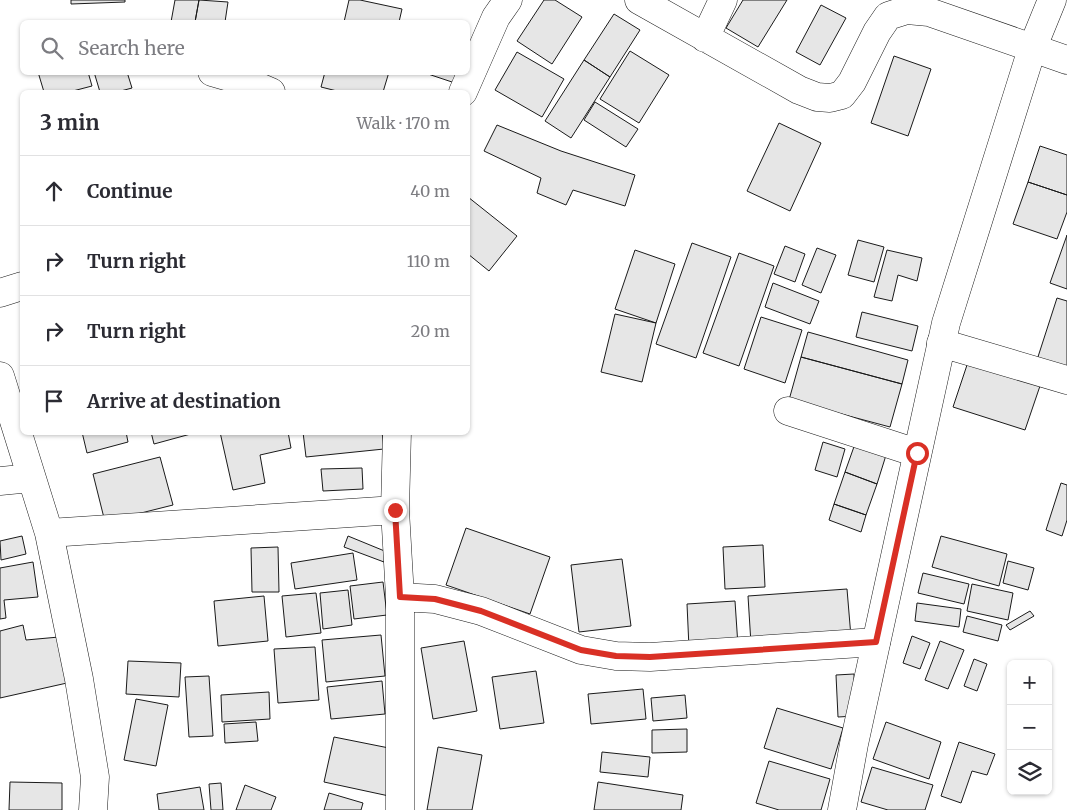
<!DOCTYPE html>
<meta charset="utf-8">
<style>
:root{--surface:#fff;--page:#f7f7f7;--text:#2b2b33;--muted:#7c7c81;--line:#e1e1e2}
body{margin:0;font-family:Merriweather,serif;background:var(--page);color:var(--text)}
.controls{position:absolute;right:15px;bottom:15px;display:grid;overflow:hidden;border-radius:8px;box-shadow:0 1px 4px #0004}
.controls button{width:45px;height:45px;display:grid;place-items:center;padding:0;border:0;border-bottom:1px solid var(--line);background:var(--surface);color:var(--text);font:25px sans-serif}
.stop{position:absolute;width:15px;height:15px;margin:-11px;border:4px solid #d93025;border-radius:50%;background:#fff}
.stop.end{background:#d93025;border-color:#fff;box-shadow:0 1px 5px #0008}
.list{margin:0;padding:0;list-style:none}
h2{display:flex;justify-content:space-between;align-items:center;height:65px;margin:0;padding:0 20px;font-size:21px}
h2 small{font-size:16px;font-weight:400;color:var(--muted)}
.list li{display:grid;grid-template-columns:32px 1fr auto;gap:15px;align-items:center;box-sizing:border-box;height:70px;padding:0 20px;border-top:1px solid var(--line)}
.list b{display:block;font-size:19px;white-space:nowrap}
.list em{font-size:16px;font-style:normal;color:var(--muted)}
.icon{flex:none;width:28px;height:28px;fill:none;stroke:currentColor;stroke-width:2;stroke-linecap:round;stroke-linejoin:round}
.map{position:relative;flex:none;width:1067px;height:810px;overflow:hidden}
.search{position:absolute;background:var(--surface);box-shadow:0 1px 4px #0004;left:20px;top:20px;width:450px;height:55px;display:flex;align-items:center;gap:12px;box-sizing:border-box;padding:0 18px;border-radius:8px;color:var(--muted);font-size:19px}
.panel{position:absolute;background:var(--surface);box-shadow:0 1px 4px #0004;left:20px;top:90px;width:450px;height:345px;border-radius:8px}
.map>svg:first-child{display:block}
</style>
<div class="map">
<svg width="1067" height="810" viewBox="0 0 1067 810">
<rect width="100%" height="100%" fill="#fff"/>
<path fill="#e6e6e6" stroke="#1a1a1a" d="M71,0h54v2l-54,2z
M175,0h24l-4,22h-24z
M199,0l29,2 -3,20h-30z
M349,0h11l42,9 -3,13h-55z
M544,0h11l27,17 -30,47 -35,-23z
M743,0h44l-29,47 -32,-19z
M821,5l25,13 -26,47 -24,-13z
M614,14l26,16 -30,47 -26,-17z
M630,51l39,24 -30,48 -39,-24z
M517,52l47,27 -22,38 -47,-27z
M894,56l37,13 -23,67 -37,-13z
M584,60l26,17 -39,61 -26,-17z
M38,72h50l4,14 -23,6h-25z
M94,72h33l5,16 -15,4h-17z
M325,72h64l-6,20h-42l-20,-5z
M422,72h36l-3,11z
M595,102l43,27 -12,18 -42,-27z
M779,123l42,20 -31,68 -43,-20z
M497,125l64,26 74,24 -10,31 -52,-16 -7,15 -29,-12 4,-15 -57,-27z
M1040,146l27,9v40l-39,-13z
M1028,182l39,13v17l-10,27 -44,-15z
M468,197l49,39 -28,35 -21,-17z
M1067,235v54l-17,-6z
M858,240l26,7 -10,35 -26,-7z
M692,243l39,14 -35,101 -40,-14z
M785,246l20,8 -10,28 -21,-8z
M817,248l19,7 -15,38 -19,-8z
M635,250l40,14 -19,59 -41,-14z
M887,250l35,8 -5,23 -19,-6 -6,26 -18,-4z
M739,253l35,13 -35,100 -36,-13z
M773,283l46,18 -9,23 -45,-17z
M1057,298l10,3v72l-31,-10z
M862,312l56,14 -6,25 -56,-14z
M615,314l41,9 -14,59 -41,-10z
M761,317l41,13 -17,53 -41,-14z
M808,332l100,28 -6,24 -101,-27z
M801,357l101,27 -12,43 -101,-27z
M969,359l72,24 -16,47 -72,-23z
M82,432h44l2,10 -41,11z
M151,432h47l-44,12z
M220,432h68l3,16 -31,7 5,28 -32,7z
M303,432h79l2,17 -78,8z
M856,441l31,11 -10,32 -32,-12z
M823,442l22,7 -8,28 -22,-7z
M160,457l13,48 -68,17 -12,-48z
M362,468l1,21 -40,2 -2,-22z
M845,472l32,12 -11,31 -32,-11z
M1061,483l6,2v35l-5,16 -16,-6z
M834,504l32,11 -5,17 -32,-12z
M466,528l84,29 -20,57 -84,-29z
M22,536l4,18 -25,6 -1,-19z
M348,536l39,16 -3,10 -40,-15z
M941,536l66,18 -8,32 -67,-19z
M763,545l2,42 -40,2 -2,-42z
M278,547l1,45h-27l-1,-44z
M353,553l4,27 -62,9 -4,-26z
M622,559l9,67 -52,6 -8,-67z
M1008,561l26,7 -6,22 -25,-7z
M33,562l5,35 -34,3 2,18 -6,1v-51z
M923,573l46,11 -5,20 -46,-11z
M383,582l4,33 -33,4 -4,-33z
M972,584l41,9 -5,27 -41,-9z
M847,589l4,48 -100,7 -3,-48z
M348,590l4,35 -29,4 -3,-36z
M316,593l5,40 -35,4 -4,-41z
M264,596l4,45 -50,5 -4,-45z
M735,601l3,45 -49,2 -2,-44z
M917,603l44,6 -2,18 -44,-6z
M1030,611l4,5 -24,14 -4,-5z
M967,616l35,9 -4,16 -35,-9z
M23,625l3,15 33,-3 8,46 -67,15v-67z
M381,635l4,41 -59,6 -4,-42z
M912,636l18,7 -10,26 -17,-6z
M464,641l13,70 -44,8 -12,-71z
M940,641l24,9 -16,39 -23,-9z
M315,647l4,53 -41,3 -4,-54z
M974,659l13,5 -10,27 -13,-5z
M128,661l53,2 -2,34 -53,-3z
M536,671l8,52 -44,6 -8,-52z
M854,674l1,42 -17,1 -2,-42z
M209,676l4,60 -24,1 -4,-60z
M382,681l3,33 -54,5 -4,-32z
M643,689l3,30 -55,5 -3,-30z
M269,692l1,27 -48,3 -1,-27z
M685,695l2,23 -34,3 -2,-23z
M136,699l32,6 -12,61 -32,-6z
M777,708l66,20 -12,41 -67,-21z
M256,722l2,19 -33,2 -1,-19z
M886,722l55,20 -12,37 -56,-20z
M687,729v23l-35,1v-23z
M334,737l65,13 -10,46 -65,-14z
M959,742l36,12 -8,21 -15,-4 -11,32 -20,-7z
M438,747l44,8 -10,55h-45z
M602,752l48,5 -2,20 -48,-5z
M769,761l61,18 -9,31h-42l-23,-7z
M872,767l61,18 -8,25h-37l-27,-8z
M10,782l52,1v27h-53z
M598,782l85,13 -2,15h-87z
M221,783l2,27h-12l-2,-26z
M245,785l31,12 -5,13h-35z
M200,787l4,23h-45l-2,-16z
M329,793l34,10 -2,7h-37z"/>
<g fill="none" stroke-linecap="round" stroke-linejoin="round">
<defs>
<path id="minor" d="M639,0l160,90 18,7 13,1 12,-3 10,-13 25,-50 11,-16 19,-6 22,2 138,48
M705,38l18,-38
M212,72l38,11 21,9
M463,92l33,-75 12,-17
M0,293l22,-7
M941,343l126,37
M0,376l49,157 30,146 16,98 -2,33
M788,411l129,42
M397,432l-2,78 5,87 35,2 46,12 100,39 35,6 34,1 226,-15
M0,481l31,-3
M49,533l346,-23
M400,810v-213"/>
<path id="tertiary" d="M842,810l12,-66 92,-421 86,-274 20,-49"/>
</defs>
<use href="#minor" stroke="#1a1a1a" stroke-width="29"/>
<use href="#tertiary" stroke="#1a1a1a" stroke-width="29"/>
<use href="#minor" stroke="#fff" stroke-width="28"/>
<use href="#tertiary" stroke="#fff" stroke-width="28"/>
</g>
<g fill="none" stroke-linecap="round" stroke-linejoin="round">
<path stroke="#d93025" stroke-width="6" d="M395,510l5,87 35,2 46,12 100,39 35,6 34,1 226,-15 41,-189"/>
</g>
</svg>
<div class="controls">
<button>+</button>
<button>−</button>
<button><svg class="icon" aria-label="layers" viewBox="0 0 24 24"><path d="M12 4l9 5-9 5-9-5zM3 14l9 5 9-5"/></svg></button>
</div>
<div class="stop" style="left:917px;top:453px"></div>
<div class="stop end" style="left:395px;top:510px"></div>
<div class="search"><svg class="icon" aria-label="search" viewBox="0 0 24 24"><circle cx="10" cy="10" r="6"/><path d="M15 15l6 6"/></svg>Search here</div>
<section class="panel">
<h2>3 min<small>Walk · 170 m</small></h2>
<ul class="list">
<li><svg class="icon" aria-label="ahead" viewBox="0 0 24 24"><path d="M12 20V5M6 11l6-6 6 6"/></svg><div><b>Continue</b></div><em>40 m</em></li>
<li><svg class="icon" aria-label="right" viewBox="0 0 24 24"><path d="M7 20v-9h11M14 6l5 5-5 5"/></svg><div><b>Turn right</b></div><em>110 m</em></li>
<li><svg class="icon" aria-label="right" viewBox="0 0 24 24"><path d="M7 20v-9h11M14 6l5 5-5 5"/></svg><div><b>Turn right</b></div><em>20 m</em></li>
<li><svg class="icon" aria-label="arrive" viewBox="0 0 24 24"><path d="M6 21V4h12l-3 4 3 4H6"/></svg><div><b>Arrive at destination</b></div></li>
</ul>
</section>
</div>
